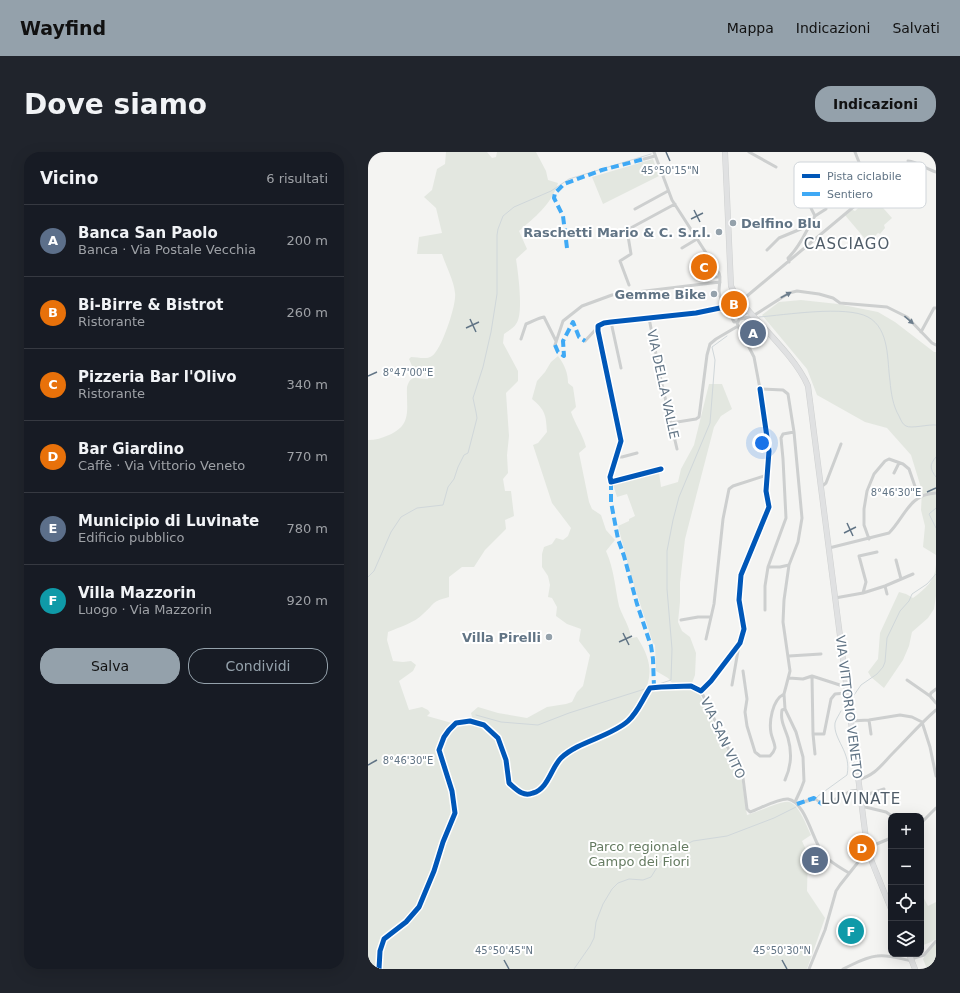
<!DOCTYPE html>
<html lang="it">
<meta charset="utf-8">
<style>
:root{--surface:#171b24;--page:#20242c;--text:#f1f3f6;--muted:#9ea1a6;--line:#363941;--accent:#94a1ab}
body{margin:0;font-family:"DejaVu Sans",sans-serif;background:var(--page);color:var(--text)}
.controls{position:absolute;right:12px;bottom:12px;display:grid;overflow:hidden;border-radius:8px;box-shadow:0 4px 16px #0002}
.controls button{width:36px;height:36px;display:grid;place-items:center;padding:0;border:0;border-bottom:1px solid var(--line);background:var(--surface);color:var(--text);font:20px sans-serif}
.you{position:absolute;left:394px;top:291px;width:14px;height:14px;margin:-10px;border:3px solid #fff;border-radius:50%;background:#1a73e8;box-shadow:0 0 0 6px #1a73e833}
.badge{display:grid;place-items:center;width:26px;height:26px;border-radius:50%;background:var(--accent);color:#fff;font-size:13px;font-weight:700}
.pin{position:absolute;translate:-50% -50%;border:2px solid #fff;box-shadow:0 1px 4px #0006}
.list{margin:0;padding:0;list-style:none}
h2{display:flex;justify-content:space-between;align-items:center;height:52px;margin:0;padding:0 16px;font-size:17px}
h2 small{font-size:13px;font-weight:400;color:var(--muted)}
.list li{display:grid;grid-template-columns:26px 1fr auto;gap:12px;align-items:center;box-sizing:border-box;height:72px;padding:0 16px;border-top:1px solid var(--line)}
.list b{display:block;font-size:15px;white-space:nowrap}
.list p{margin:0;font-size:13px;white-space:nowrap;color:var(--muted)}
.list em{font-size:13px;font-style:normal;color:var(--muted)}
.actions{display:flex;gap:8px;padding:12px 16px}
.actions a{flex:1;padding:9px 0;border:1px solid var(--accent);border-radius:16px;text-align:center;font-size:14px;color:var(--accent)}
.actions .main{background:var(--accent);color:#111}
.icon{flex:none;width:22px;height:22px;fill:none;stroke:currentColor;stroke-width:2;stroke-linecap:round;stroke-linejoin:round}
.map{position:relative;flex:none;width:568px;height:817px;overflow:hidden;border-radius:16px}
header{display:flex;align-items:center;gap:24px;box-sizing:border-box;height:56px;padding:0 20px;background:var(--accent);color:#111}
header strong{font-size:19px}
nav{display:flex;gap:22px;margin-inline-start:auto;font-size:14px}
.intro{display:flex;align-items:center;justify-content:space-between;box-sizing:border-box;height:96px;padding:0 24px}
h1{margin:0;font-size:28px}
.button{padding:10px 18px;border-radius:16px;background:var(--accent);color:#111;font-size:14px;font-weight:700}
main{display:flex;gap:24px;padding:0 24px}
aside{flex:1;background:var(--surface);border-radius:16px;box-shadow:0 4px 16px #0002}
.map>svg:first-child{display:block}
</style>
<header>
<strong>Wayfind</strong>
<nav><a>Mappa</a><a>Indicazioni</a><a>Salvati</a></nav>
</header>
<div class="intro"><h1>Dove siamo</h1><a class="button">Indicazioni</a></div>
<main>
<aside>
<h2>Vicino<small>6 risultati</small></h2>
<ul class="list">
<li><span class="badge" style="background:#5c6f8a">A</span><div><b>Banca San Paolo</b><p>Banca · Via Postale Vecchia</p></div><em>200 m</em></li>
<li><span class="badge" style="background:#e8710a">B</span><div><b>Bi-Birre &amp; Bistrot</b><p>Ristorante</p></div><em>260 m</em></li>
<li><span class="badge" style="background:#e8710a">C</span><div><b>Pizzeria Bar l'Olivo</b><p>Ristorante</p></div><em>340 m</em></li>
<li><span class="badge" style="background:#e8710a">D</span><div><b>Bar Giardino</b><p>Caffè · Via Vittorio Veneto</p></div><em>770 m</em></li>
<li><span class="badge" style="background:#5c6f8a">E</span><div><b>Municipio di Luvinate</b><p>Edificio pubblico</p></div><em>780 m</em></li>
<li><span class="badge" style="background:#0f9aa8">F</span><div><b>Villa Mazzorin</b><p>Luogo · Via Mazzorin</p></div><em>920 m</em></li>
</ul>
<div class="actions"><a class="main">Salva</a><a>Condividi</a></div>
</aside>
<div class="map">
<svg width="568" height="817" viewBox="0 0 568 817">
<rect width="100%" height="100%" fill="#f4f4f2"/>
<path fill="#e3e7e0" d="M78,0h41l5,6 4,-1 1,-5h39l10,19 2,9 10,3c-6,21 -24,35 -39,48l8,18 -11,10c2,13 8,56 0,65 -2,4 -8,7 -12,10l-1,9 15,28v10l-12,12 3,43 -2,19 1,18 -5,6 2,12h6l3,25 -9,4 1,9 -21,21 -11,17h-12l-13,10v20c-19,5 -13,6 -26,17 -9,9 -23,13 -35,18l-1,8 6,21 10,1 8,-1 5,4 -3,6 -14,10 10,29 13,-3 6,3 2,3 -3,3 32,9h15l-3,-12 7,-6 20,6 29,5 20,-11 19,-3 6,-2 5,-10 6,-6 7,-31 -11,-14 2,-12 -14,-5 -11,-8 1,-9 -5,-9 -4,-1 2,-12 -2,-9 -6,-9v-13l2,-7 8,-3 4,-6 7,2 5,-4 3,-8 -19,-25 -19,-58 5,-2 9,-11c-1,-18 -2,-22 -15,-33l5,-18 8,-9 6,-10 7,-6c6,8 10,16 10,27l5,4 3,20 -5,5c4,12 12,23 15,35l-7,6 10,49 3,7 9,6 5,15 9,10 -9,11c8,18 9,36 13,55 4,12 10,18 12,32l6,-1c23,36 10,48 -4,83l8,-9 11,-20 36,-3 7,3 5,4 42,86 5,34c9,-2 35,-15 42,-13 10,2 18,25 22,33l-9,6 6,13 -1,37 18,27 -18,51h-439v-529c8,0 14,-2 21,-5 24,-10 17,-27 18,-48 4,-14 11,-7 21,-8l1,-3 -17,-10 -3,-7 2,-2c7,0 15,3 21,-1 9,-5 25,-52 23,-63 -1,-12 -9,-27 -13,-39h-25l2,-17 23,-4 -6,-25 -12,-11 8,-7 5,-21 8,-5z
M285,7l6,17 -56,28 -11,-27z
M504,46l2,3 2,-1 16,18 -8,7 1,3 -5,6 -2,-1 -3,3 -2,-1 -7,5 -22,-26 7,-5 4,2 13,-12 1,1z
M433,148l37,4 40,8 17,10 39,30h2v203l-13,-8 2,-21 -4,-16 1,-19 -11,-36 -24,-27 -22,-6 -48,-27 -10,-26 -45,-54 17,-13z
M341,232h13l10,25 -11,7 -7,11 -29,112 -5,44v19l-2,20 4,9 8,6 6,16 -1,22 -3,8h-20l-4,-5 -12,-7 -1,-26 -2,-2 -22,-67 -13,-50 11,-5v-2l6,-3 -8,-22 -10,3 -4,-13 46,-12 2,15 17,-5 3,-13 13,-24z
M568,413v31l-2,13 -6,9 -16,14 -3,14 -6,14 -19,28 -13,-11 -3,-5 10,-13 2,-26 19,-41 7,2 7,4c12,-9 22,-17 23,-33z
M553,741l7,13 8,-4v37l-5,3 -10,4z
M568,791v26h-9l-4,-10 6,-10z"/>
<g fill="none" stroke-linecap="round" stroke-linejoin="round">
<path stroke="#d0d7da" stroke-width="1" d="M391,165c26,-2 87,-12 109,0 22,12 19,44 22,64 1,12 3,25 9,35 2,4 3,8 7,10 5,3 23,-2 30,-1
M568,305c-7,8 -6,12 0,20
M568,356l-7,6 7,14
M0,425l6,-6 17,-39 10,-15 16,-9 26,-3 5,-18 6,-8 4,-12 6,-12 4,-2 9,-35 -1,-6 -3,-14 10,-31 8,-35 6,-38v-59l1,-6 5,-13 11,-9 37,-16 18,-12 82,-25
M285,534l18,-6 1,-31 -5,-60v-38l6,-31 6,-23 31,-74 5,-63 -3,-13 15,-11
M484,546l9,-13 16,-11 6,-7 2,-5 2,-24 13,-27 9,-10 3,-7 15,-10 9,-10
M108,563l25,7 37,3 31,-12 79,-25
M433,652l14,-4 3,-4 29,-21c5,-23 -14,-35 -12,-52 1,-4 4,-8 6,-12
M206,817l16,-23 4,-8 2,-16 7,-18 9,-15 6,-6 11,-4 14,1 8,-3 10,-16 8,-8 24,-12 34,-5 47,-18 22,-11"/>
<defs>
<path id="primary" d="M357,0l6,134c4,9 11,16 16,23 19,22 50,51 61,77l58,453 2,13 23,57
M541,802l6,15"/>
</defs>
<use href="#primary" stroke="#cfd1d1" stroke-width="6"/>
<path stroke="#cdcfcf" stroke-width="2.5" d="M429,652l17,-6 8,6 6,-1"/>
<path stroke="#cdcfcf" stroke-width="3" d="M286,0l18,48 47,73c3,8 -2,16 1,23 2,8 10,11 15,18
M381,0l27,15
M276,7l11,-3
M540,9c10,1 18,8 28,11
M267,57l33,-18
M447,64l11,-7 -1,-9
M314,96l15,-9
M399,98l12,-12 29,-12
M421,110l-1,-4c13,-12 18,-28 27,-42 -12,-21 -10,-33 11,-45l8,18
M346,113l-4,4 4,8h6
M261,133l-9,-24 11,-7 -4,-24 48,-26
M373,149l128,-107 1,-5 -2,-4 -13,-33
M367,162l-3,4 2,4h4l2,-5
M372,165l9,-6
M281,166l12,62 16,69
M372,167l13,-3 36,-23 8,-2 22,3 14,4 7,5 47,4 20,10 25,26 4,2
M377,167l6,2 13,9
M243,170l10,46
M369,170l1,4 16,31 6,32 23,1 5,4 6,38 8,86 -4,24 -9,23 -5,35 -1,22 7,49 -6,23 1,15 11,23 7,25 1,24 -3,8 -6,13
M553,180l13,-24h2
M153,187l5,-15c6,-2 12,-6 18,-7l12,24
M217,189l12,-13
M187,193l8,-24 19,-15 30,-11 108,-13
M303,271l25,-4 3,-2 8,-62 3,-11 6,-5 22,-13
M248,305h6l15,-4
M293,317l-50,13 -1,-5 11,-36 -23,-110v-5l6,-3 7,-1 85,-9 24,-5 5,-3
M526,321l5,-10
M453,335l5,-4 15,-39
M501,387l-5,-14v-16l3,-18 7,-17 11,-13 4,-2 14,5 6,5 10,29
M461,396l60,-15c16,-16 20,-39 47,-40
M528,408l5,19
M400,415h12l9,-2
M517,434l2,8
M495,441l22,-7 28,-12
M467,446l28,-5 3,-11 -7,-26 18,-4
M397,458v-24l3,-19 18,-49 -3,-59 -2,-21 2,-4 11,-2
M313,468l17,-3h13
M338,487l8,-35 9,-85 6,-30 4,-3 34,-11
M421,504l32,-2
M375,519l4,28 -2,13 2,14 8,26 5,4h10c2,-2 4,-4 5,-8 0,-4 -3,-10 -4,-15 -2,-11 1,-33 13,-39
M444,524l1,58
M421,526l14,1 9,-3 34,11
M539,528l23,16 6,7
M364,533l7,-40
M333,539l35,74 7,13 4,31 3,3c9,-3 29,-14 38,-13 18,3 25,44 36,56 7,8 17,13 25,18
M562,544l1,-3 5,-4
M417,557l-3,1c-2,11 3,18 6,28 4,14 3,29 -3,42
M501,568l2,14
M482,569l19,-1 31,-5 12,2 10,5 8,25 6,29
M447,602l-2,-20h11l7,-35 4,-5 11,-1
M490,628c19,-6 23,-15 36,-28 14,-14 27,-29 42,-42
M492,645l24,-8
M460,651l23,-12 8,-1
M493,654l25,6 6,4
M553,671l15,-15
M499,696l24,-10
M543,807l13,-4 12,-14
M11,817l1,-18 4,-12 22,-17 13,-15 15,-36 9,-29 12,-29 -3,-22 -13,-41 5,-13 5,-7 7,-7 14,-2 14,4 14,13 8,22 3,23c8,7 14,14 24,10 15,-4 18,-25 28,-35 18,-17 49,-21 67,-37 10,-9 14,-21 22,-33l11,-1 30,-1 10,5 10,-10 29,-38 4,-14 -5,-29 2,-25 28,-68 -3,-16 3,-40 -9,-62
M441,817l16,-39 11,-39 4,-6 19,-24 9,-9
M475,817c11,-5 22,-12 34,-13 11,-2 24,3 35,5"/>
<use href="#primary" stroke="#e0e1e2" stroke-width="5"/>
<path stroke="#3fa9f5" stroke-width="4" stroke-dasharray="8 4" stroke-linecap="butt" d="M199,96l-4,-32 -9,-18 1,-5 9,-9 38,-14 42,-11
M187,193l3,7 6,4 -1,-15 10,-19 6,15 6,4
M243,330v20l7,37 6,17 13,48 14,42 2,13 1,29
M429,652l17,-6 8,6 6,-1"/>
<defs>
<path id="cycleway" d="M293,317l-50,13 -1,-5 11,-36 -23,-110v-5l6,-3 7,-1 85,-9 24,-5 5,-3
M11,817l1,-18 4,-12 22,-17 13,-15 15,-36 9,-29 12,-29 -3,-22 -13,-41 5,-13 5,-7 7,-7 14,-2 14,4 14,13 8,22 3,23c8,7 14,14 24,10 15,-4 18,-25 28,-35 18,-17 49,-21 67,-37 10,-9 14,-21 22,-33l11,-1 30,-1 10,5 10,-10 29,-38 4,-14 -5,-29 2,-25 28,-68 -3,-16 3,-40 -9,-62"/>
</defs>
<use href="#cycleway" stroke="#fff" stroke-width="8"/>
<use href="#cycleway" stroke="#0057b8" stroke-width="5"/>
</g>
<defs><path id="oneway-solid" d="M-6-.8H1V-3.2L6.5 0L1 3.2V.8H-6Z"/></defs>
<g fill="#6c7d8c">
<use href="#oneway-solid" transform="translate(418 143) rotate(-28)"/>
<use href="#oneway-solid" transform="translate(541 168) rotate(40)"/>
</g>
<path fill="none" stroke="#617485" stroke-width="1.5" d="M298,0l4,9M326,58l6,12M323,67l12,-6M102,167l6,13M98,176l13,-6M0,224l9,-4M559,340l9,-4M479,371l6,13M476,381l12,-6M255,481l6,12M251,490l13,-6M0,613l9,-5M136,808l5,9M414,808l5,9"/>
<g fill="#94a1ab" stroke="#fff" stroke-width="1.5">
<circle cx="365" cy="71" r="4"/>
<circle cx="351" cy="80" r="4"/>
<circle cx="346" cy="142" r="4"/>
<circle cx="181" cy="485" r="4"/>
</g>
<g text-anchor="middle" dominant-baseline="central" stroke-width="4" stroke-linejoin="round" paint-order="stroke">
<g font-size="13" font-weight="bold" fill="#617485" stroke="#fff" text-anchor="end">
<text x="373" y="71" text-anchor="start">Delfino Blu</text>
<text x="343" y="80">Raschetti Mario &amp; C. S.r.l.</text>
<text x="338" y="142">Gemme Bike</text>
<text x="173" y="485">Villa Pirelli</text>
</g>
<g font-size="13" fill="#617485" stroke="#fff">
<text transform="translate(295 232) rotate(78)">VIA DELLA VALLE</text>
<text transform="translate(481 555) rotate(83)">VIA VITTORIO VENETO</text>
<text transform="translate(355 586) rotate(65)">VIA SAN VITO</text>
</g>
<g font-size="13" fill="#657b61" stroke="#fff">
<text x="271" y="694">Parco regionale<tspan x="271" dy="15">Campo dei Fiori</tspan></text>
</g>
<g font-size="15" letter-spacing="1" fill="#505d69" stroke="#fff">
<text x="479" y="92">CASCIAGO</text>
<text x="493" y="647">LUVINATE</text>
</g>
</g>
<rect x="426" y="10" width="132" height="46" rx="6" fill="#fff" stroke="#d0d5da" stroke-width="1"/>
<rect x="434" y="22" width="18" height="4" fill="#0057b8"/>
<rect x="434" y="40" width="18" height="4" fill="#3fa9f5"/>
<g font-size="11" fill="#617485">
<text x="459" y="28">Pista ciclabile</text>
<text x="459" y="46">Sentiero</text>
</g>
<g font-size="10" text-anchor="middle" fill="#617485" stroke="#fff" stroke-width="4" stroke-linejoin="round" paint-order="stroke">
<text x="302" y="22">45°50'15"N</text>
<text x="40" y="224">8°47'00"E</text>
<text x="528" y="344">8°46'30"E</text>
<text x="40" y="612">8°46'30"E</text>
<text x="136" y="802">45°50'45"N</text>
<text x="414" y="802">45°50'30"N</text>
</g>
</svg>
<div class="controls">
<button>+</button>
<button>−</button>
<button><svg class="icon" aria-label="locate" viewBox="0 0 24 24"><circle cx="12" cy="12" r="6"/><path d="M12 2v4M12 18v4M2 12h4M18 12h4"/></svg></button>
<button><svg class="icon" aria-label="layers" viewBox="0 0 24 24"><path d="M12 4l9 5-9 5-9-5zM3 14l9 5 9-5"/></svg></button>
</div>
<div class="you"></div>
<div class="pin badge" style="left:385px;top:181px;background:#5c6f8a">A</div>
<div class="pin badge" style="left:366px;top:152px;background:#e8710a">B</div>
<div class="pin badge" style="left:336px;top:115px;background:#e8710a">C</div>
<div class="pin badge" style="left:494px;top:696px;background:#e8710a">D</div>
<div class="pin badge" style="left:447px;top:708px;background:#5c6f8a">E</div>
<div class="pin badge" style="left:483px;top:779px;background:#0f9aa8">F</div>
</div>
</main>
